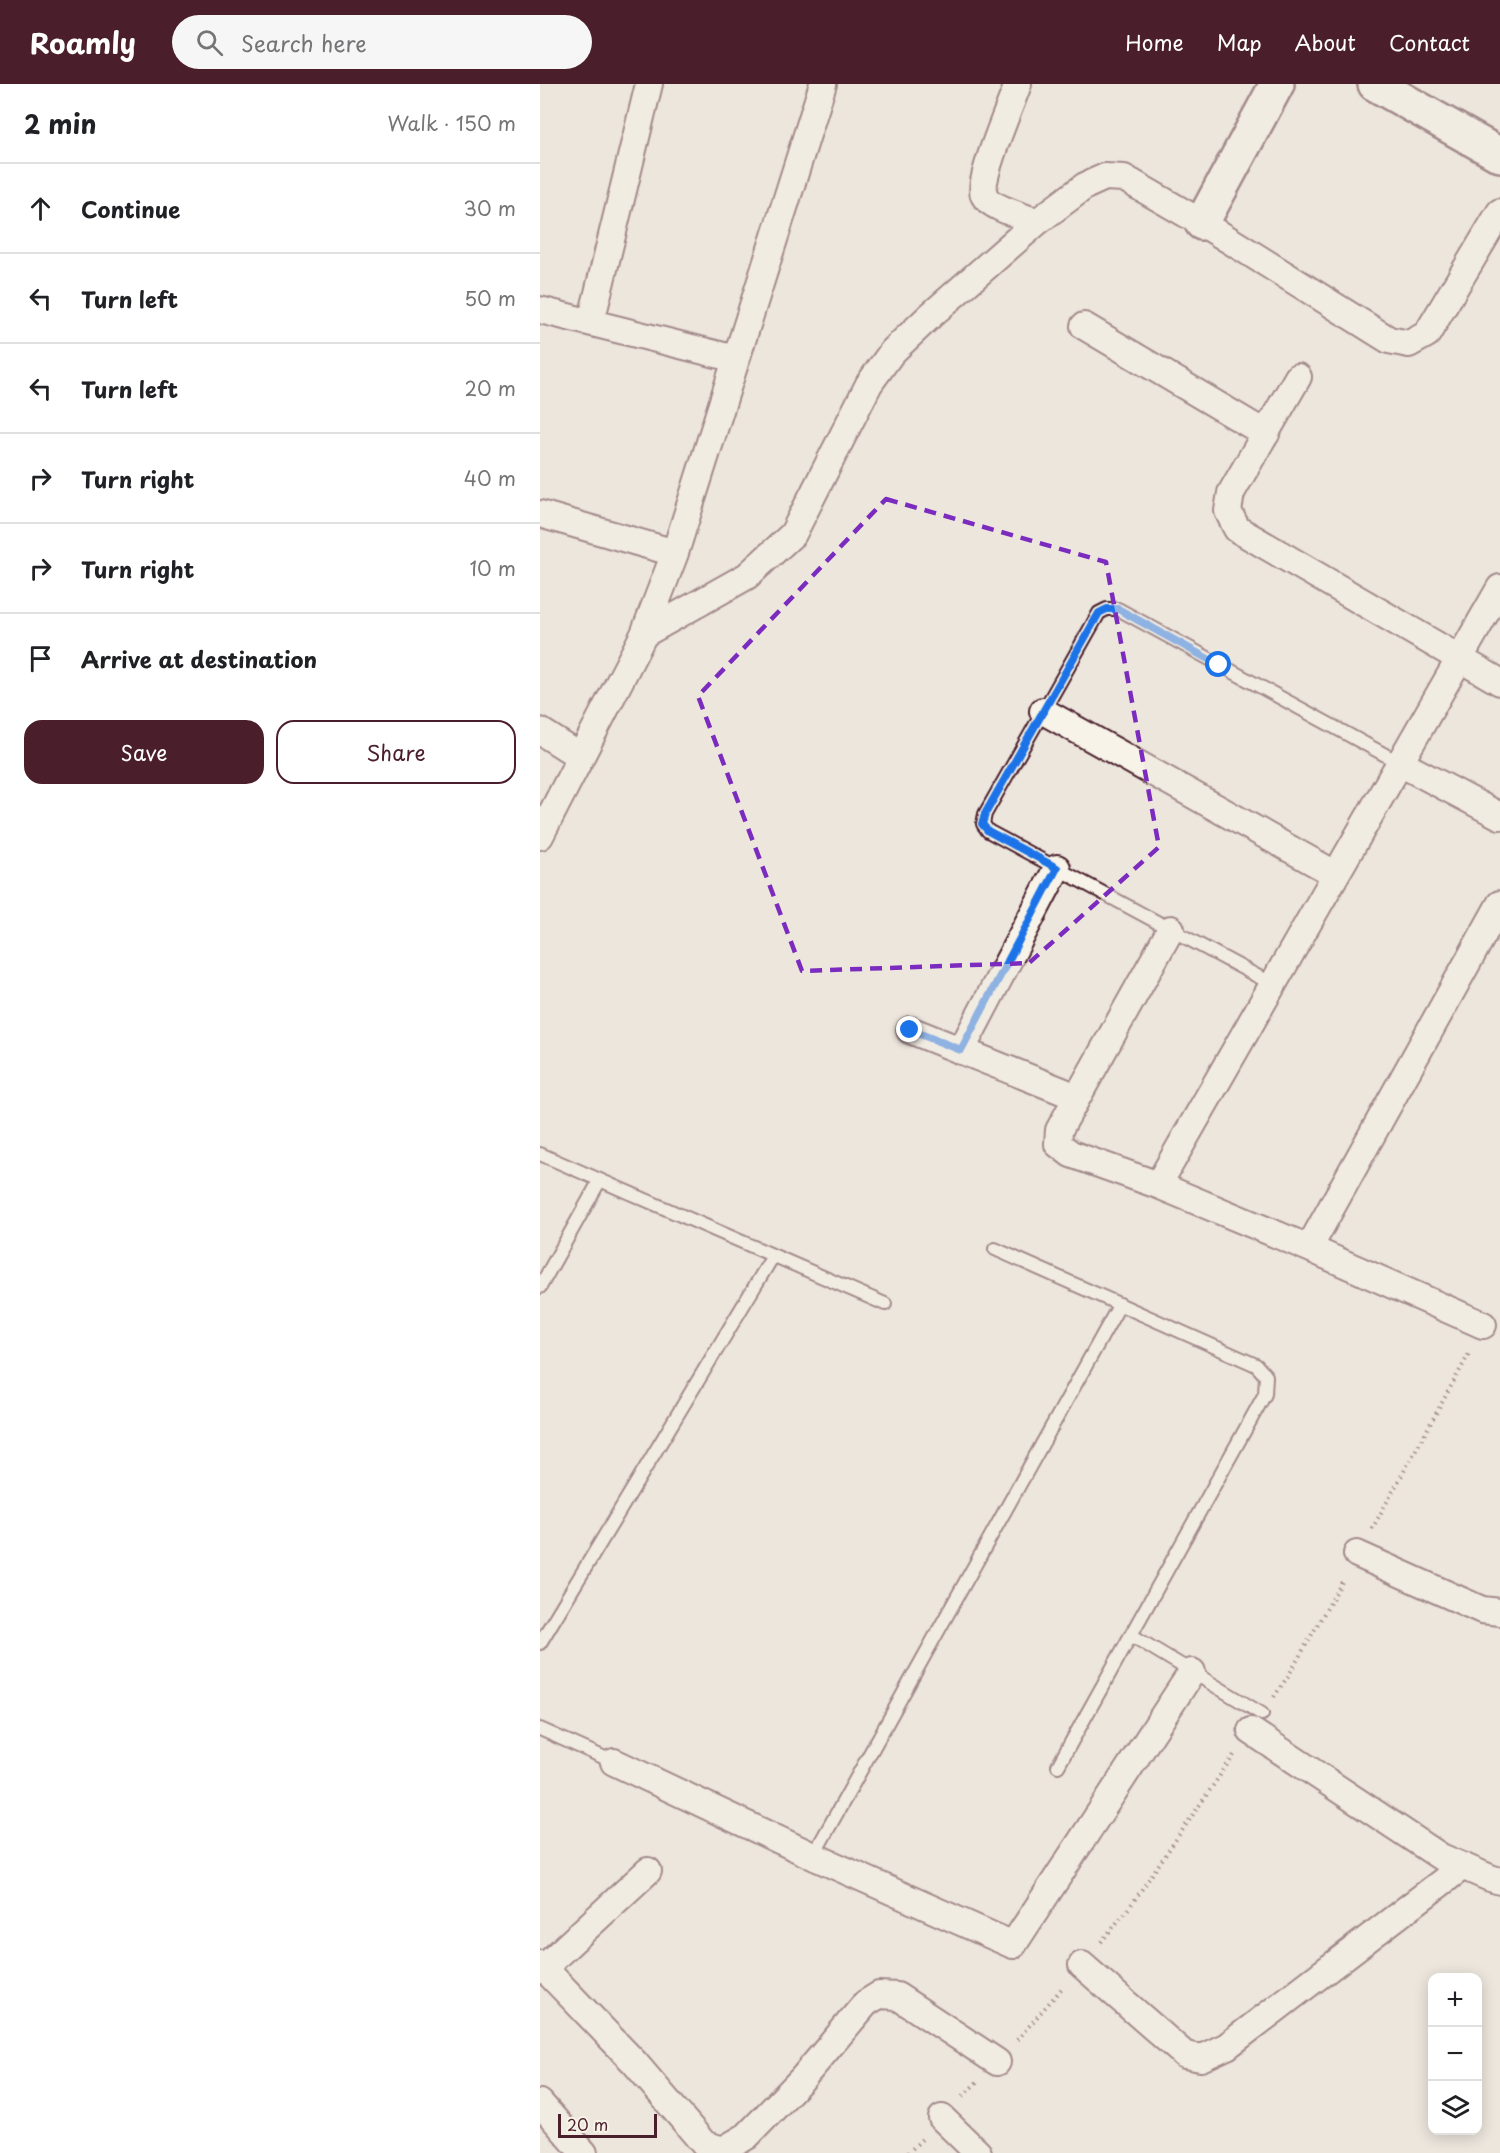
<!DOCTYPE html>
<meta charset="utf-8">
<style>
:root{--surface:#fff;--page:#f6f6f6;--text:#202124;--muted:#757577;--line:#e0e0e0;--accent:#4a1f2b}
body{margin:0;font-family:"Playpen Sans",sans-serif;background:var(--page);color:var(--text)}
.controls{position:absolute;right:18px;bottom:18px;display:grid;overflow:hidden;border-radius:12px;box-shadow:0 3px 15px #0003}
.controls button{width:54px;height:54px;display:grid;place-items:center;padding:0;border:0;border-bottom:2px solid var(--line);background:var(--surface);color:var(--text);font:30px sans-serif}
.scale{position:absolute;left:18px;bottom:15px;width:99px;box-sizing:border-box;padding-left:6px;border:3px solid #4a1f2b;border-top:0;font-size:16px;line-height:21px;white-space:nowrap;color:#4a1f2b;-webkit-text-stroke:4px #f7f3e8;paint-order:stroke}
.stop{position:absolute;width:18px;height:18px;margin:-14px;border:4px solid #1a73e8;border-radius:50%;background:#fff}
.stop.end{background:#1a73e8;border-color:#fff;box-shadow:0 2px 6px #0008}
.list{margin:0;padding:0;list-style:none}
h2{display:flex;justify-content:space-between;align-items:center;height:78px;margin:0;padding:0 24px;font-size:26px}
h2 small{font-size:20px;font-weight:400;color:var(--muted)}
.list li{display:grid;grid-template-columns:39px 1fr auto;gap:18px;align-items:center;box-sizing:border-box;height:90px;padding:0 24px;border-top:2px solid var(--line)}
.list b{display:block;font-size:22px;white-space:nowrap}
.list em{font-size:20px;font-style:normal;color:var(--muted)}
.actions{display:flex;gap:12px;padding:18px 24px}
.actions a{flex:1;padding:14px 0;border:2px solid var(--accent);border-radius:18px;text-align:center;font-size:21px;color:var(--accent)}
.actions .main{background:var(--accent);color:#fff}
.icon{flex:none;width:33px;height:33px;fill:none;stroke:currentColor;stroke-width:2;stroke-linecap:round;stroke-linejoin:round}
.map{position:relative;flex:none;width:960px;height:2069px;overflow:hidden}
header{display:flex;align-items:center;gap:36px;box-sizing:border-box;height:84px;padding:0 30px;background:var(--accent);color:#fff}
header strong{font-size:28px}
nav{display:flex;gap:33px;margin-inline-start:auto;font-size:21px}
.search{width:420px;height:54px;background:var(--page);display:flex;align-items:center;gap:15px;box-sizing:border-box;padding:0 21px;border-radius:33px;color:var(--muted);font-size:22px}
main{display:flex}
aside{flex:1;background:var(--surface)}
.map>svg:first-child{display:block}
</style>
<header>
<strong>Roamly</strong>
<div class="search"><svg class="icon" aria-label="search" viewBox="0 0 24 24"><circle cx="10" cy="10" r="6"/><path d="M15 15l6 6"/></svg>Search here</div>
<nav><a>Home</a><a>Map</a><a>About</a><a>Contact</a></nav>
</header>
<main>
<aside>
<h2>2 min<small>Walk · 150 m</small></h2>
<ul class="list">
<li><svg class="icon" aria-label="ahead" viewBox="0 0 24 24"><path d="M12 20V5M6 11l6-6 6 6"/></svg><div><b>Continue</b></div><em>30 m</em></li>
<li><svg class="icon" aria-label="left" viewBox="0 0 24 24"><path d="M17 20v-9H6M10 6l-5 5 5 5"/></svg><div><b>Turn left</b></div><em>50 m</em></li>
<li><svg class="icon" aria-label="left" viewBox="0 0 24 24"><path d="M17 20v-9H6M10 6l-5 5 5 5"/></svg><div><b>Turn left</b></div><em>20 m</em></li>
<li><svg class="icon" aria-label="right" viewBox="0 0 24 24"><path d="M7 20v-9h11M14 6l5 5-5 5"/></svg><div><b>Turn right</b></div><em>40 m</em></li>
<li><svg class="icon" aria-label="right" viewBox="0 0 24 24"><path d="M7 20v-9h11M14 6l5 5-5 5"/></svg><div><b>Turn right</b></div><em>10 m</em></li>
<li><svg class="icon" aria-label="arrive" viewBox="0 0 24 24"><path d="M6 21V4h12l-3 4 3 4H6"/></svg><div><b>Arrive at destination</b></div></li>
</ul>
<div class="actions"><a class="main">Save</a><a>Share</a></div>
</aside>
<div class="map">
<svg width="960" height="2069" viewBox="0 0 960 2069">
<rect width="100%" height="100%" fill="#ece6dd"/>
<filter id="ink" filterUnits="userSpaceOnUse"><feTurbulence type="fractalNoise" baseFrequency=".0167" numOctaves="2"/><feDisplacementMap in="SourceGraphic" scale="12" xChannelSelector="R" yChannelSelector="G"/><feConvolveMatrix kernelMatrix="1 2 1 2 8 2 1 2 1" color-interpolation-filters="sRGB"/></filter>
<g filter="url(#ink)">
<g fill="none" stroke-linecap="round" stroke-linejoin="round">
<defs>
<path id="lane" d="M732,900l-284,-153 -5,-7 2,-10 114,-201 8,-4h11l282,154
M0,1070l345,150
M455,1165l261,116 10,11 -1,18 -207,372
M0,1203l60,-107
M591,1551l131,79
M0,1559l233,-387
M0,1645l74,33
M273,1772l307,-552"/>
<path id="street" d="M478,0c-6,18 -41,98 -34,111 5,12 41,22 53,27
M0,226l196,49
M51,238l58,-238
M544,242l182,108
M758,293l-67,116 -3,18 9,18 263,153
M0,430l135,39
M104,550l103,-58 46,-42 76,-150 23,-32 39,-37 106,-93 48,-36 20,-9 19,1 78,45 187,117 20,4 18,-10 73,-122
M503,627l292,163
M0,647l41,26
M860,679l100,53
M0,752l104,-202 31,-81 148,-469
M631,845l-112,201 -1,14 13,10 87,31 151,63 174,77
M370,946l167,67
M421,967l96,-183
M618,1101l342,-597
M769,1164l191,-344
M817,1470l125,56 18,2
M711,1647l190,126 49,21 10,3
M74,1678l199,94 200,89 179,-273
M0,1880l95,99 69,81 19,6 24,-14 55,-57 64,-76 13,-8 18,1 100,66
M542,1881l103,90 16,3 26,-12 236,-180
M0,1887l108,-100
M0,2019l44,50
M402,2034l36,35"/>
<path id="primary" d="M835,0l125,71
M662,139l75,-139"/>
</defs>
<use href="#lane" stroke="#4a1f2b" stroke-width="16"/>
<use href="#street" stroke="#4a1f2b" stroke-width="30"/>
<use href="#primary" stroke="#4a1f2b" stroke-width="38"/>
<path stroke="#4a1f2b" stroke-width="4" stroke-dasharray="1.5 4.5" stroke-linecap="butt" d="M832,1445l98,-177
M734,1613l16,-24 53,-93
M561,1858l28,-34 105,-153
M477,1956l46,-53
M423,2012l14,-14
M368,2069l14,-14"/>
<use href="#lane" stroke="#f7f3e8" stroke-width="12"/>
<use href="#street" stroke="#f7f3e8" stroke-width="26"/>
<use href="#primary" stroke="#f7f3e8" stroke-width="33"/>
</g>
</g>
<g fill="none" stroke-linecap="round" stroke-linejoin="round" filter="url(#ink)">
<path stroke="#1a73e8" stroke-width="8" d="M370,946l51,20 96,-182 -69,-37 -6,-7 3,-10 114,-201 8,-4h11l101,56"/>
</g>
<path d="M0 0H960V2069H0ZM346,415l220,63 53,285 -130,116 -227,8 -104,-275z" fill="#ece6dd" fill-opacity=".55" fill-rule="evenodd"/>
<path fill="none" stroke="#7b2cbf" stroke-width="4.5" stroke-dasharray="12 8" stroke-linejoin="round" d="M346,415l220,63 53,285 -130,116 -227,8 -104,-275z"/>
</svg>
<div class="controls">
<button>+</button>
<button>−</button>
<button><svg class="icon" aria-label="layers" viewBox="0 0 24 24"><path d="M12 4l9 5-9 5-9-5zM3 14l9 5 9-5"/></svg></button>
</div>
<div class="scale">20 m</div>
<div class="stop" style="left:679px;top:581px"></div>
<div class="stop end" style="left:370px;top:946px"></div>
</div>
</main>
